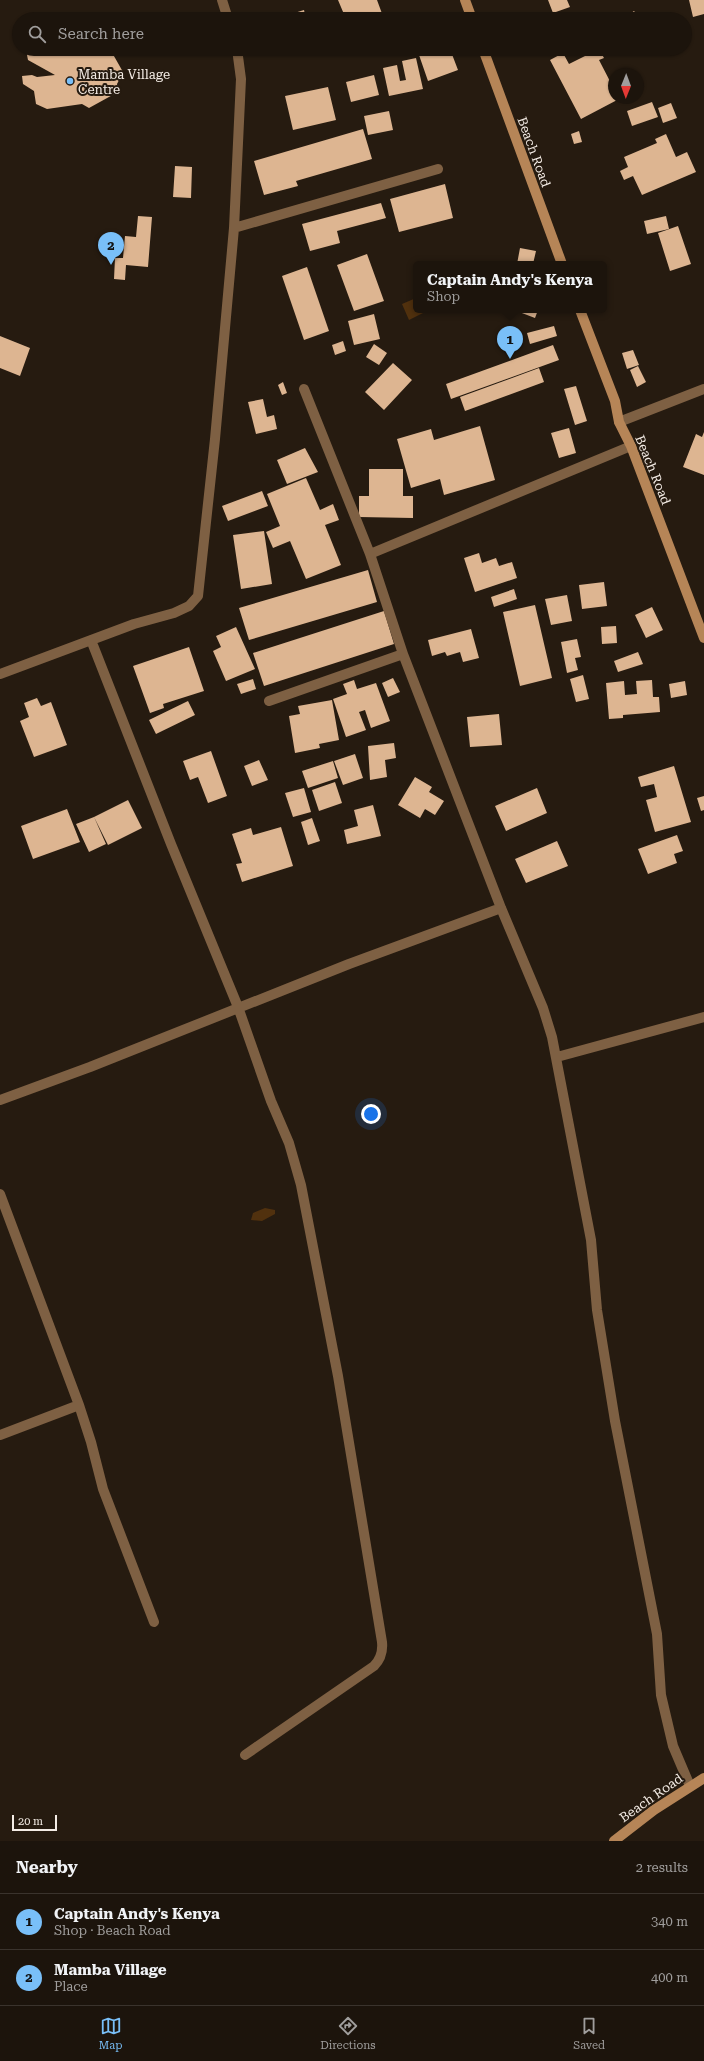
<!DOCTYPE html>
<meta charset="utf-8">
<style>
:root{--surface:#1c140c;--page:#29211a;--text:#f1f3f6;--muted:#a09e9d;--line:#3a332d;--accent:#79bff8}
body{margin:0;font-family:"Roboto Serif",serif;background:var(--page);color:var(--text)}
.compass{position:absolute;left:608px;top:68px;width:36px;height:36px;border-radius:50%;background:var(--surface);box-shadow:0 1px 3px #0004;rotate:181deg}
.scale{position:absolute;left:12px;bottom:10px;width:45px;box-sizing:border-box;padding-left:4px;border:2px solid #f4ece5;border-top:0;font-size:11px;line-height:14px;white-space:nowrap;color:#f4ece5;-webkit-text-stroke:3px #261b10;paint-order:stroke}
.you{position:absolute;left:371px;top:1114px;width:14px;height:14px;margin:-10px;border:3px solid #fff;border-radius:50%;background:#1a73e8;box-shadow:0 0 0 6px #1a73e833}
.badge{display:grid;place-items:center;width:26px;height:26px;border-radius:50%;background:var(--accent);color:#111;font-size:13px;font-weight:700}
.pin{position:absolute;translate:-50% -33px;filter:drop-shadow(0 1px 2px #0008)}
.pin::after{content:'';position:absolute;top:21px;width:14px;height:12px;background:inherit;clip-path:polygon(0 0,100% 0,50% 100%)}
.popup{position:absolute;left:413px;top:261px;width:194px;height:52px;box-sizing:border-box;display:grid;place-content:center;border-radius:6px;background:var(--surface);filter:drop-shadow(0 1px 3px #0005);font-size:13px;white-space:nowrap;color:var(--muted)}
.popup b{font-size:15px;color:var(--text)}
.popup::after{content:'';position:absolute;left:50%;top:100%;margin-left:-8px;border:8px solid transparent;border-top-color:var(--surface)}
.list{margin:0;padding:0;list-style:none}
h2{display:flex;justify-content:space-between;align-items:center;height:52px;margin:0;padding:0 16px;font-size:17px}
h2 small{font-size:13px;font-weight:400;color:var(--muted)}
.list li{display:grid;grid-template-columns:26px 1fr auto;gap:12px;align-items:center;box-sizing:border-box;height:56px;padding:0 16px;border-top:1px solid var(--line)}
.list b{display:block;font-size:15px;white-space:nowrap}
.list p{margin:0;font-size:13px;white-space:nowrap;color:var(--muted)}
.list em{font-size:13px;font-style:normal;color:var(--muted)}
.icon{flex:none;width:22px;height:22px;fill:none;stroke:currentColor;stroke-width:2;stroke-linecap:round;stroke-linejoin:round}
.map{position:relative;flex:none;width:704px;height:1841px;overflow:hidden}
.search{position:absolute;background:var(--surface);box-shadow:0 1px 3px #0004;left:12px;right:12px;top:12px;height:44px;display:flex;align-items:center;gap:10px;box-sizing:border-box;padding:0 14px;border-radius:22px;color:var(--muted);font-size:15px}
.sheet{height:164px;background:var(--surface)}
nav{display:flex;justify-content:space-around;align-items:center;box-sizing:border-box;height:56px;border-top:1px solid var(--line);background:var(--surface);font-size:11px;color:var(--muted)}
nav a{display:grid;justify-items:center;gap:2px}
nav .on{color:var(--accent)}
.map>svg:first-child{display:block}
</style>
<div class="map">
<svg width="704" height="1841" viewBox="0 0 704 1841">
<rect width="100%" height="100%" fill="#261b10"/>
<path fill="#51310e" d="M416,298v12h13l-20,10 -7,-16z
M265,1208l10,2v4l-13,7 -11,-1 2,-7z"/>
<path fill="#ddb591" d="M338,0h39l7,19h-38z
M548,0h19l3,7 -17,6z
M689,0h15v14l-11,3z
M304,10l2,9h-31z
M634,11l6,8h-17z
M30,49h80l13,23 -6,12 1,8 -29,16 -7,-4 -35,5 -11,-5 -2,-13 -11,-7 -1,-8 10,-1 5,2 18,-2 -27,-15 -1,-5z
M436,49h14l8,21 -30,11 -9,-26z
M599,49l5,9 -5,2 15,29v9l5,1 -38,20 -31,-59 13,-7 6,11z
M610,49h12l1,4 -11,3z
M416,58l7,31 -34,7 -6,-28 14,-3 3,16 6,-1 -4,-19z
M374,75l5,20 -28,7 -5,-20z
M328,87l8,33 -43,10 -8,-34z
M652,102l6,15 -26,9 -5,-15z
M671,103l6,15 -14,5 -5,-15z
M389,111l4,19 -25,5 -4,-19z
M363,129l9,30 -76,22 2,5 -34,9 -10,-34z
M579,131l3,11 -8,2 -3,-10z
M666,134l10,23 11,-5 9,20 -54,23 -9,-19 -9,4 -4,-9 8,-4 -4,-10 33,-14 -2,-4z
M175,166l17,1 -1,31 -18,-1z
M445,184l8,34 -54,14 -9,-33z
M381,203l5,15 -49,13 3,12 -30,8 -8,-27z
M138,216l14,1 -4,50 -22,-2 -1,15 -11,-1 1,-21h8l2,-22 11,1z
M666,216l3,13 -22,5 -3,-13z
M678,226l13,38 -21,7 -12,-38z
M520,248l16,3 -3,13h-16z
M367,254l17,47 -30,10 -17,-46z
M490,261l1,3h-10z
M307,267l22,64 -25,9 -22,-64z
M514,310h24l-3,8z
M374,314l6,25 -26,6 -6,-24z
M554,326l3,10 -27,8 -3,-11z
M0,336l30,12 -10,28 -20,-8z
M343,341l3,10 -11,4 -3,-10z
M374,344l13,9 -8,12 -13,-8z
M553,345l6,15 -108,39 -5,-15z
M633,350l6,15 -12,4 -5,-16z
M393,363l19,17 -28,30 -19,-18z
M638,366l8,16 -9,5 -7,-17z
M539,368l5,14 -79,29 -5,-14z
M283,382l4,11 -5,2 -4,-10z
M576,386l11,35 -12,4 -11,-36z
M263,399l4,18 7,-2 3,14 -21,5 -8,-32z
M480,426l15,54 -51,15 -4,-16 -29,9 -14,-49 34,-10 3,11z
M569,428l7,25 -17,5 -8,-25z
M704,432v43l-21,-8 13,-33 6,3z
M305,448l13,24 -31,12 -10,-24z
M369,469h34v27h-15h25v22l-54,-1v-21h10z
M306,478l14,32 13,-6 6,16 -14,5 16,40 -35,14 -16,-38 -17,7 -7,-16 14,-6 -13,-32z
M262,491l6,15 -40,15 -6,-15z
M264,531l8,53 -31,5 -8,-54z
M479,553l3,10 14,-5 3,8 13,-4 5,16 -42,14 -11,-34z
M368,570l9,32 -128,38 -10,-32z
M604,582l3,24 -25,3 -3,-24z
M514,589l3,10 -23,8 -3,-10z
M567,595l5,26 -21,4 -6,-26z
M535,605l17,73 -32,8 -17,-74z
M652,607l11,23 -17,8 -11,-23z
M384,611l10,33 -130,42 -11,-33z
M616,626l1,17 -15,1 -1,-17z
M236,627l19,42 -29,12 -13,-30 8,-4 -5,-11z
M471,629l8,29 -16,4 -3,-10 -13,4 -2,-4 -13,4 -4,-16z
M577,639l4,18 -6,1 3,12 -11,3 -6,-31z
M189,647l15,44 -41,13 1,4 -14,5 -17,-47z
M638,652l5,12 -25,8 -4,-11z
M583,675l6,24 -13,3 -6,-23z
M393,678l7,14 -12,5 -6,-14z
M253,679l3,10 -15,5 -4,-10z
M354,680l3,9 19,-6 14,38 -19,7 -6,-18 -6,2 7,18 -20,7 -13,-38 14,-5 -4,-10z
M652,680l1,17h6l1,15 -37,3v3l-14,1 -3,-36 18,-2 1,14 12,-1 -1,-13z
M685,681l2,14 -16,3 -2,-14z
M37,698l4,8 10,-4 16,43 -33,12 -14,-36 9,-4 -5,-14z
M332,700l7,40 -20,4 1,4 -25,5 -6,-37 11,-2 -2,-8z
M188,701l7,14 -39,19 -7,-14z
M499,714l3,31 -32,2 -3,-30z
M394,743l2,15 -11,2 2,17 -17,3 -2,-34z
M211,751l16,45 -19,7 -10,-26 -8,3 -7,-19z
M355,754l8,24 -20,7 -9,-24z
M259,760l9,20 -16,6 -8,-20z
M333,761l5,17 -30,10 -6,-17z
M674,766l17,56 -36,10 -9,-32 11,-3 -3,-13 -13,3 -3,-10z
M415,777l17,10 -3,5 15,9 -9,14 -10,-6 -5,9 -22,-13z
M335,782l7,21 -23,8 -7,-21z
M304,788l7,24 -18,5 -8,-24z
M537,788l10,25 -41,18 -11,-25z
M704,796v14l-3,1 -4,-13z
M128,800l14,28 -34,17 -14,-28z
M373,805l8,31 -34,8 -3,-14 14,-4 -4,-16z
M67,809l13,33 -47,17 -12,-33z
M94,817l12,27 -17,8 -13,-28z
M312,818l8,23 -12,4 -7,-23z
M281,827l12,39 -51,16 -6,-18 6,-1 -10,-29 19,-6 2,7z
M677,835l6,16 -9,3 3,9 -29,11 -10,-25z
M557,841l11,25 -42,17 -11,-24z"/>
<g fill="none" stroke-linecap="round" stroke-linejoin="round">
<path stroke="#7e6043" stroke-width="10" d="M222,0l6,19
M234,228l204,-59
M304,389l66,165 33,100 98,254 42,100 9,29 39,203 6,70 18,111 42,213 4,61 12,51 17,40
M619,422l85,-33
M370,554l261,-108
M91,640l80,204 67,163 33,94 18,42 12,42 37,191 44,266c1,10 -1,17 -8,24l-129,89
M0,674l134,-50 40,-11 15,-7 9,-10 17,-157 19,-211 7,-149 -4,-30
M269,701l134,-47
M557,1057l147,-40
M0,1100l90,-33 259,-103 152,-56
M0,1194l79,211 12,37 12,47 51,133
M0,1435l79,-30"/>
<path stroke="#b68557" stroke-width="10" d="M465,0l7,19
M483,49l79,215
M580,310l35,91 4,21 12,24 73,192
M614,1841l40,-31 50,-32"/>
</g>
<circle fill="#79bff8" stroke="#261b10" stroke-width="1.5" cx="70" cy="81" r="4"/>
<g text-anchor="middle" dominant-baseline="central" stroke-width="4" stroke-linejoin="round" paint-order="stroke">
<g font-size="13" fill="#f4ece5" stroke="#261b10" text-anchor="start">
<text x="78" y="74">Mamba Village<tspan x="78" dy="15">Centre</tspan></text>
</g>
<g font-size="13" fill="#f4ece5" stroke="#261b10">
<text transform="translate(534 152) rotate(70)">Beach Road</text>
<text transform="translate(653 470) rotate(68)">Beach Road</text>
<text transform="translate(651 1798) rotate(-35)">Beach Road</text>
</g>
</g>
</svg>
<svg class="compass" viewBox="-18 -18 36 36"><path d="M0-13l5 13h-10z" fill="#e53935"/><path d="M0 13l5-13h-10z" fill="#a09e9d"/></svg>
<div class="scale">20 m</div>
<div class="you"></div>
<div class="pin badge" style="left:510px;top:359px">1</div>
<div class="popup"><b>Captain Andy's Kenya</b>Shop</div>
<div class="pin badge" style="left:111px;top:265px">2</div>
<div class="search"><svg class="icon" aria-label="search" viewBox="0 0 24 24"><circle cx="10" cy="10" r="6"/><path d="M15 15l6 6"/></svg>Search here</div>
</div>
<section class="sheet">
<h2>Nearby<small>2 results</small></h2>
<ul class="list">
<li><span class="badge">1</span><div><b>Captain Andy's Kenya</b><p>Shop · Beach Road</p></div><em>340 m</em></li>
<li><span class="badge">2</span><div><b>Mamba Village</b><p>Place</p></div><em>400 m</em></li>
</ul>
</section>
<nav>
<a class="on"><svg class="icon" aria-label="map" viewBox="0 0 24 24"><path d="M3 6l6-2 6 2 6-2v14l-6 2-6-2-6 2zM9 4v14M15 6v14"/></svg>Map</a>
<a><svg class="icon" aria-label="directions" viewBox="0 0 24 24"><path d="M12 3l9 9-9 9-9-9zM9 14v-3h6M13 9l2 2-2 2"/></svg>Directions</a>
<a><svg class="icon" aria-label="saved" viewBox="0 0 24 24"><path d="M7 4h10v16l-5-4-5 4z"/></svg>Saved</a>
</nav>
